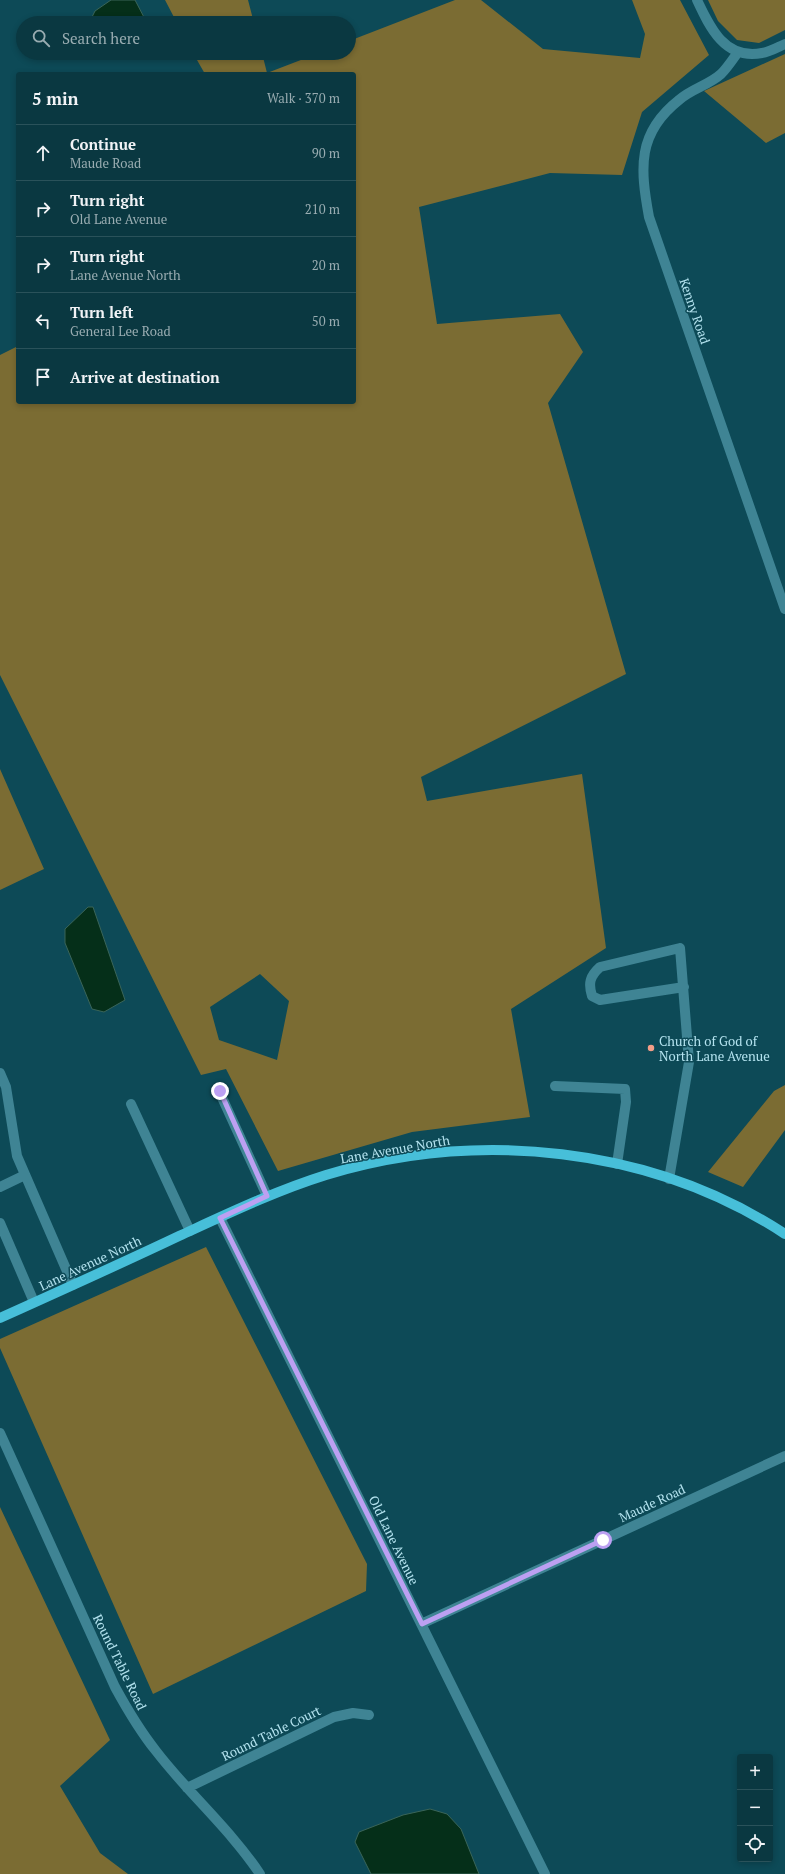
<!DOCTYPE html>
<meta charset="utf-8">
<style>
:root{--surface:#0a3841;--page:#133f48;--text:#f1f3f6;--muted:#99acb1;--line:#2a525a}
body{margin:0;font-family:"PT Serif",serif;background:var(--page);color:var(--text)}
.controls{position:absolute;right:12px;bottom:12px;display:grid;overflow:hidden;border-radius:4px;box-shadow:0 2px 6px #0003}
.controls button{width:36px;height:36px;display:grid;place-items:center;padding:0;border:0;border-bottom:1px solid var(--line);background:var(--surface);color:var(--text);font:20px sans-serif}
.stop{position:absolute;width:12px;height:12px;margin:-9px;border:3px solid #bca0f2;border-radius:50%;background:#fff}
.stop.end{background:#bca0f2;border-color:#fff;box-shadow:0 1px 4px #0008}
.list{margin:0;padding:0;list-style:none}
h2{display:flex;justify-content:space-between;align-items:center;height:52px;margin:0;padding:0 16px;font-size:17px}
h2 small{font-size:13px;font-weight:400;color:var(--muted)}
.list li{display:grid;grid-template-columns:26px 1fr auto;gap:12px;align-items:center;box-sizing:border-box;height:56px;padding:0 16px;border-top:1px solid var(--line)}
.list b{display:block;font-size:15px;white-space:nowrap}
.list p{margin:0;font-size:13px;white-space:nowrap;color:var(--muted)}
.list em{font-size:13px;font-style:normal;color:var(--muted)}
.icon{flex:none;width:22px;height:22px;fill:none;stroke:currentColor;stroke-width:2;stroke-linecap:round;stroke-linejoin:round}
.map{position:relative;flex:none;width:785px;height:1874px;overflow:hidden}
.search{position:absolute;background:var(--surface);box-shadow:0 2px 6px #0003;left:16px;top:16px;width:340px;height:44px;display:flex;align-items:center;gap:10px;box-sizing:border-box;padding:0 14px;border-radius:22px;color:var(--muted);font-size:15px}
.panel{position:absolute;background:var(--surface);box-shadow:0 2px 6px #0003;left:16px;top:72px;width:340px;height:332px;border-radius:4px}
.map>svg:first-child{display:block}
</style>
<div class="map">
<svg width="785" height="1874" viewBox="0 0 785 1874">
<rect width="100%" height="100%" fill="#0d4a57"/>
<path fill="#7b6c33" fill-rule="evenodd" d="M165,0h83l6,23h-77z
M455,0h26l62,49 97,9 5,-24 -13,-34h48l29,55 -67,57 -20,63 -72,-2 -131,34 18,117 123,-10 23,38 -35,51 78,271 -205,103 6,24 155,-27 24,174 -95,61 19,108 -118,15 -134,39 -52,-102 -25,6 -201,-400v-320l18,-9v56h336v-328h-149l-12,-21h69l5,20 52,-20h30v-12zM260,974l29,27 -12,59 -58,-20 -9,-33z
M708,0h77v30l-26,13 -22,-3 -19,-19z
M785,54v79l-19,10 -62,-52z
M0,769l44,100 -44,21z
M785,1085v45l-42,57 -35,-15 66,-81z
M206,1247l161,317 -1,27 -213,103 -153,-346v-9z
M0,1507l110,233 -50,46 40,67 28,21h-128z"/>
<path fill="#052f19" stroke="#3a6559" d="M111,0h24l12,23h-52l-3,-6 3,-6z
M88,907h5l32,93 -21,12 -12,-3 -27,-66v-14z
M430,1809l17,5 14,15 18,45h-108l-16,-32 4,-10 44,-17z"/>
<g fill="none" stroke-linecap="round" stroke-linejoin="round">
<path stroke="#3f8494" stroke-width="10" d="M697,0c13,28 28,60 65,53 8,-1 16,-6 23,-9
M738,52c-5,7 -11,16 -17,22 -12,11 -30,15 -42,26 -42,33 -39,68 -30,117l136,392
M0,1073l6,14 11,69 56,129
M555,1086l70,3 1,13 -9,62
M219,1091l48,105
M131,1104l59,127
M669,1179l20,-117 -9,-114 -80,19c-10,9 -12,16 -8,29l8,4 84,-13
M0,1187l25,-12
M220,1218l325,656
M0,1223l34,79
M0,1433l115,254c12,22 25,44 41,64 33,43 74,78 104,123
M421,1624l364,-168
M187,1788l147,-71 19,-4 16,2"/>
<path stroke="#47bfd9" stroke-width="10" d="M0,1318c60,-27 120,-54 179,-82 48,-22 96,-45 147,-61 151,-46 325,-29 459,59"/>
</g>
<g fill="none" stroke-linecap="round" stroke-linejoin="round">
<path stroke="#bca0f2" stroke-width="5" d="M220,1091l47,105 -47,22 202,406 181,-84"/>
</g>
<circle fill="#f49e88" stroke="#0d4a57" stroke-width="1.5" cx="651" cy="1048" r="4"/>
<g text-anchor="middle" dominant-baseline="central" stroke-width="3" stroke-linejoin="round" paint-order="stroke">
<g font-size="13" fill="#b4e3ef" stroke="#0d4a57">
<text transform="translate(695 311) rotate(71)">Kenny Road</text>
<text transform="translate(395 1149) rotate(-10)">Lane Avenue North</text>
<text transform="translate(90 1263) rotate(-25)">Lane Avenue North</text>
<text transform="translate(652 1503) rotate(-25)">Maude Road</text>
<text transform="translate(394 1540) rotate(64)">Old Lane Avenue</text>
<text transform="translate(120 1662) rotate(64)">Round Table Road</text>
<text transform="translate(271 1733) rotate(-26)">Round Table Court</text>
</g>
<g font-size="13" fill="#b4e3ef" stroke="#0d4a57" text-anchor="start">
<text x="659" y="1041">Church of God of<tspan x="659" dy="15">North Lane Avenue</tspan></text>
</g>
</g>
</svg>
<div class="controls">
<button>+</button>
<button>−</button>
<button><svg class="icon" aria-label="locate" viewBox="0 0 24 24"><circle cx="12" cy="12" r="6"/><path d="M12 2v4M12 18v4M2 12h4M18 12h4"/></svg></button>
</div>
<div class="stop" style="left:603px;top:1540px"></div>
<div class="stop end" style="left:220px;top:1091px"></div>
<div class="search"><svg class="icon" aria-label="search" viewBox="0 0 24 24"><circle cx="10" cy="10" r="6"/><path d="M15 15l6 6"/></svg>Search here</div>
<section class="panel">
<h2>5 min<small>Walk · 370 m</small></h2>
<ul class="list">
<li><svg class="icon" aria-label="ahead" viewBox="0 0 24 24"><path d="M12 20V5M6 11l6-6 6 6"/></svg><div><b>Continue</b><p>Maude Road</p></div><em>90 m</em></li>
<li><svg class="icon" aria-label="right" viewBox="0 0 24 24"><path d="M7 20v-9h11M14 6l5 5-5 5"/></svg><div><b>Turn right</b><p>Old Lane Avenue</p></div><em>210 m</em></li>
<li><svg class="icon" aria-label="right" viewBox="0 0 24 24"><path d="M7 20v-9h11M14 6l5 5-5 5"/></svg><div><b>Turn right</b><p>Lane Avenue North</p></div><em>20 m</em></li>
<li><svg class="icon" aria-label="left" viewBox="0 0 24 24"><path d="M17 20v-9H6M10 6l-5 5 5 5"/></svg><div><b>Turn left</b><p>General Lee Road</p></div><em>50 m</em></li>
<li><svg class="icon" aria-label="arrive" viewBox="0 0 24 24"><path d="M6 21V4h12l-3 4 3 4H6"/></svg><div><b>Arrive at destination</b></div></li>
</ul>
</section>
</div>
